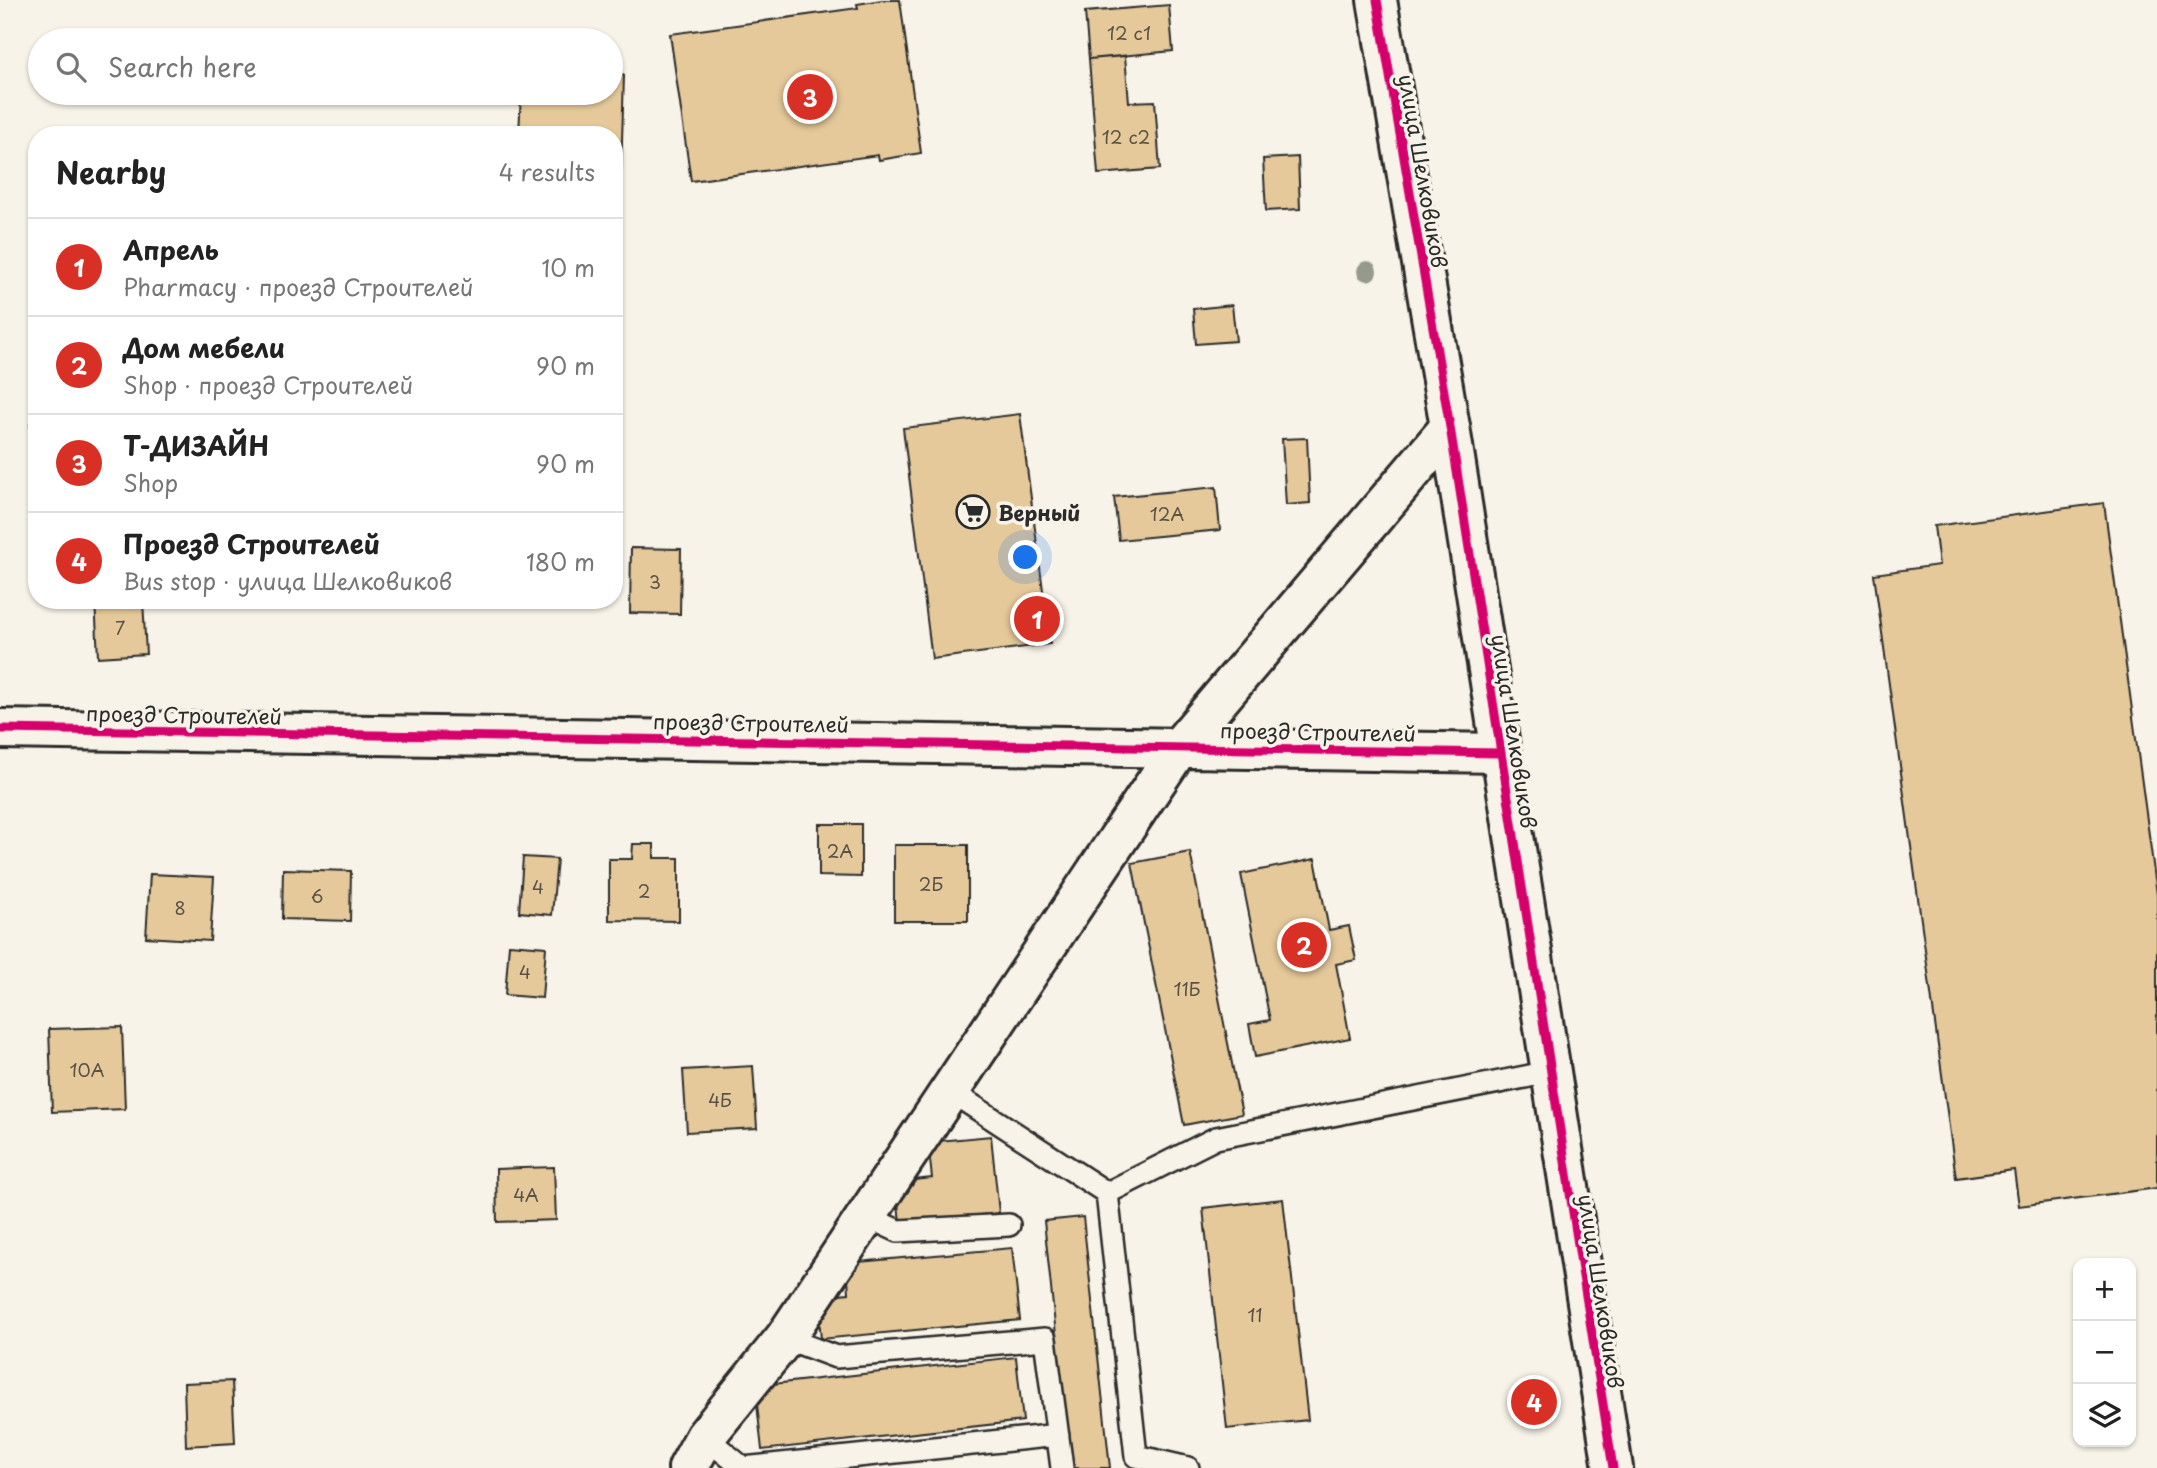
<!DOCTYPE html>
<meta charset="utf-8">
<style>
:root{--surface:#fff;--page:#f2f2f2;--text:#222;--muted:#767676;--line:#e0e0e0;--accent:#d93025}
body{margin:0;font-family:"Playpen Sans",sans-serif;background:var(--page);color:var(--text)}
.controls{position:absolute;right:21px;bottom:21px;display:grid;overflow:hidden;border-radius:14px;box-shadow:0 2px 5px #0004}
.controls button{width:63px;height:63px;display:grid;place-items:center;padding:0;border:0;border-bottom:2px solid var(--line);background:var(--surface);color:var(--text);font:35px sans-serif}
.you{position:absolute;left:1026px;top:558px;width:24px;height:24px;margin:-18px;border:5px solid #fff;border-radius:50%;background:#1a73e8;box-shadow:0 0 0 10px #1a73e833}
.badge{display:grid;place-items:center;width:46px;height:46px;border-radius:50%;background:var(--accent);color:#fff;font-size:23px;font-weight:700}
.pin{position:absolute;translate:-50% -50%;border:4px solid #fff;box-shadow:0 2px 7px #0006}
.list{margin:0;padding:0;list-style:none}
h2{display:flex;justify-content:space-between;align-items:center;height:91px;margin:0;padding:0 28px;font-size:30px}
h2 small{font-size:23px;font-weight:400;color:var(--muted)}
.list li{display:grid;grid-template-columns:46px 1fr auto;gap:21px;align-items:center;box-sizing:border-box;height:98px;padding:0 28px;border-top:2px solid var(--line)}
.list b{display:block;font-size:26px;white-space:nowrap}
.list p{margin:0;font-size:23px;white-space:nowrap;color:var(--muted)}
.list em{font-size:23px;font-style:normal;color:var(--muted)}
.icon{flex:none;width:38px;height:38px;fill:none;stroke:currentColor;stroke-width:2;stroke-linecap:round;stroke-linejoin:round}
.map{position:relative;flex:none;width:2157px;height:1468px;overflow:hidden}
.search{position:absolute;background:var(--surface);box-shadow:0 2px 5px #0004;left:28px;top:28px;width:595px;height:77px;display:flex;align-items:center;gap:18px;box-sizing:border-box;padding:0 24px;border-radius:38px;color:var(--muted);font-size:26px}
.panel{position:absolute;background:var(--surface);box-shadow:0 2px 5px #0004;left:28px;top:126px;width:595px;height:483px;border-radius:28px}
.map>svg:first-child{display:block}
</style>
<div class="map">
<svg width="2157" height="1468" viewBox="0 0 2157 1468">
<rect width="100%" height="100%" fill="#f7f3e8"/>
<filter id="ink" filterUnits="userSpaceOnUse"><feTurbulence type="fractalNoise" baseFrequency=".0143" numOctaves="2"/><feDisplacementMap in="SourceGraphic" scale="14" xChannelSelector="R" yChannelSelector="G"/><feConvolveMatrix kernelMatrix="1 2 1 2 8 2 1 2 1" color-interpolation-filters="sRGB"/></filter>
<g filter="url(#ink)">
<path fill="#e5c99a" stroke="#2b2b2b" stroke-width="2" d="M882,0h18l21,153 -42,7 -1,-5 -187,26 -21,-147 188,-26 -1,-4z
M1169,5l4,46 -84,8 -4,-47z
M1125,56l4,46 26,-1 5,68 -62,5 -9,-115z
M611,75h13l-5,165h-5v-105h-95l2,-42h90z
M1298,157l2,52 -34,2 -3,-52z
M1232,305l4,36 -40,3 -3,-35z
M614,350h5v70h-5z
M1020,414l30,230 -118,15 -29,-231z
M37,423v42l-7,-41z
M1307,438l3,65 -24,2 -4,-66z
M1216,487l4,43 -101,10 -5,-43z
M2104,503l53,391v294l-138,18 -5,-36 -58,8 -82,-604 65,-9 -5,-39z
M631,548l50,1 -1,65 -50,-1z
M95,600h48l3,54 -48,3z
M819,824h42v53l-42,-1z
M633,844h21v14h25v63l-70,-1v-61h23z
M894,845h74v76h-74z
M1190,852l52,262 -58,11 -52,-262z
M523,857l34,2 -5,56 -33,-3z
M1315,859l14,71 20,-4 7,34 -20,4 14,74 -95,19 -6,-33 21,-4 -29,-146z
M283,869l68,2 -1,50 -68,-2z
M150,874l64,3 -4,64 -64,-4z
M509,944l37,3 -4,51 -37,-3z
M122,1027l3,82 -73,3 -3,-83z
M753,1066l4,62 -70,4 -4,-62z
M991,1136l8,77 -99,10 -4,-41 36,-4 -4,-36z
M554,1167l2,53 -59,2 -1,-53z
M1283,1199l25,221 -81,9 -24,-221z
M1083,1217l27,251h-40l-26,-247z
M1012,1248l8,72 -199,19 -4,-43 32,-3 -2,-30z
M1016,1357l7,64 -261,29 -7,-64z
M232,1381l3,62 -49,3 -2,-63z"/>
<g fill="none" stroke-linecap="round" stroke-linejoin="round">
<defs>
<path id="lane" d="M950,1091l157,102 109,-55 334,-66
M1107,1193l29,263 52,12
M866,1216l32,15 111,-6
M785,1338l51,19 209,-18 17,129
M705,1437l38,31 315,-33"/>
<path id="street" d="M0,729l1501,24
M688,1468l17,-31 80,-99 395,-592 270,-319"/>
<path id="secondary" d="M1377,0l73,427 163,1041"/>
</defs>
<use href="#lane" stroke="#2b2b2b" stroke-width="26"/>
<use href="#street" stroke="#2b2b2b" stroke-width="44"/>
<use href="#secondary" stroke="#2b2b2b" stroke-width="44"/>
<use href="#lane" stroke="#f7f3e8" stroke-width="21"/>
<use href="#street" stroke="#f7f3e8" stroke-width="38"/>
<use href="#secondary" stroke="#f7f3e8" stroke-width="38"/>
<defs>
<path id="cycleway" d="M1377,0l73,427 163,1041
M0,729l1501,24"/>
</defs>
<use href="#cycleway" stroke="#f7f3e8" stroke-width="13"/>
<use href="#cycleway" stroke="#d6006c" stroke-width="9"/>
</g>
<circle fill="#969a8e" cx="1367" cy="271" r="10"/>
</g>
<defs>
<symbol id="supermarket-ring" viewBox="-11 -11 22 22"><circle r="9.5" fill="#f7f3e8" stroke="#2b2b2b" stroke-width="1.5"/><path d="M-6-5.5h2.5l.6 2H6L4.5 2H-2.5L-4.4-4H-6ZM-1.5 3.2a1.3 1.3 0 1 0 .1 0ZM3 3.2a1.3 1.3 0 1 0 .1 0Z" fill="#2b2b2b"/></symbol>
</defs>
<g fill-rule="evenodd">
<use href="#supermarket-ring" x="954" y="493" width="38" height="38"/>
</g>
<g text-anchor="middle" dominant-baseline="central" stroke-width="7" stroke-linejoin="round" paint-order="stroke">
<g font-size="18" fill="#5a5247">
<text x="1129" y="32">12 с1</text>
<text x="1126" y="136">12 с2</text>
<text x="1167" y="513">12А</text>
<text x="655" y="581">3</text>
<text x="120" y="627">7</text>
<text x="840" y="850">2А</text>
<text x="931" y="883">2Б</text>
<text x="538" y="886">4</text>
<text x="644" y="890">2</text>
<text x="317" y="895">6</text>
<text x="180" y="907">8</text>
<text x="525" y="971">4</text>
<text x="1187" y="988">11Б</text>
<text x="87" y="1069">10А</text>
<text x="720" y="1099">4Б</text>
<text x="526" y="1194">4А</text>
<text x="1255" y="1314">11</text>
</g>
<g font-size="21" fill="#2b2b2b" stroke="#f7f3e8">
<text transform="translate(1424 171) rotate(80)">улица Шелковиков</text>
<text transform="translate(184 714) rotate(1)">проезд Строителей</text>
<text transform="translate(751 722) rotate(1)">проезд Строителей</text>
<text transform="translate(1318 731) rotate(1)">проезд Строителей</text>
<text transform="translate(1515 731) rotate(81)">улица Шелковиков</text>
<text transform="translate(1602 1291) rotate(81)">улица Шелковиков</text>
</g>
<g font-size="21" font-weight="bold" fill="#2b2b2b" stroke="#f7f3e8" text-anchor="start">
<text x="998" y="512">Верный</text>
</g>
</g>
</svg>
<div class="controls">
<button>+</button>
<button>−</button>
<button><svg class="icon" aria-label="layers" viewBox="0 0 24 24"><path d="M12 4l9 5-9 5-9-5zM3 14l9 5 9-5"/></svg></button>
</div>
<div class="you"></div>
<div class="pin badge" style="left:1037px;top:619px">1</div>
<div class="pin badge" style="left:1304px;top:945px">2</div>
<div class="pin badge" style="left:810px;top:97px">3</div>
<div class="pin badge" style="left:1534px;top:1402px">4</div>
<div class="search"><svg class="icon" aria-label="search" viewBox="0 0 24 24"><circle cx="10" cy="10" r="6"/><path d="M15 15l6 6"/></svg>Search here</div>
<section class="panel">
<h2>Nearby<small>4 results</small></h2>
<ul class="list">
<li><span class="badge">1</span><div><b>Апрель</b><p>Pharmacy · проезд Строителей</p></div><em>10 m</em></li>
<li><span class="badge">2</span><div><b>Дом мебели</b><p>Shop · проезд Строителей</p></div><em>90 m</em></li>
<li><span class="badge">3</span><div><b>Т-ДИЗАЙН</b><p>Shop</p></div><em>90 m</em></li>
<li><span class="badge">4</span><div><b>Проезд Строителей</b><p>Bus stop · улица Шелковиков</p></div><em>180 m</em></li>
</ul>
</section>
</div>
